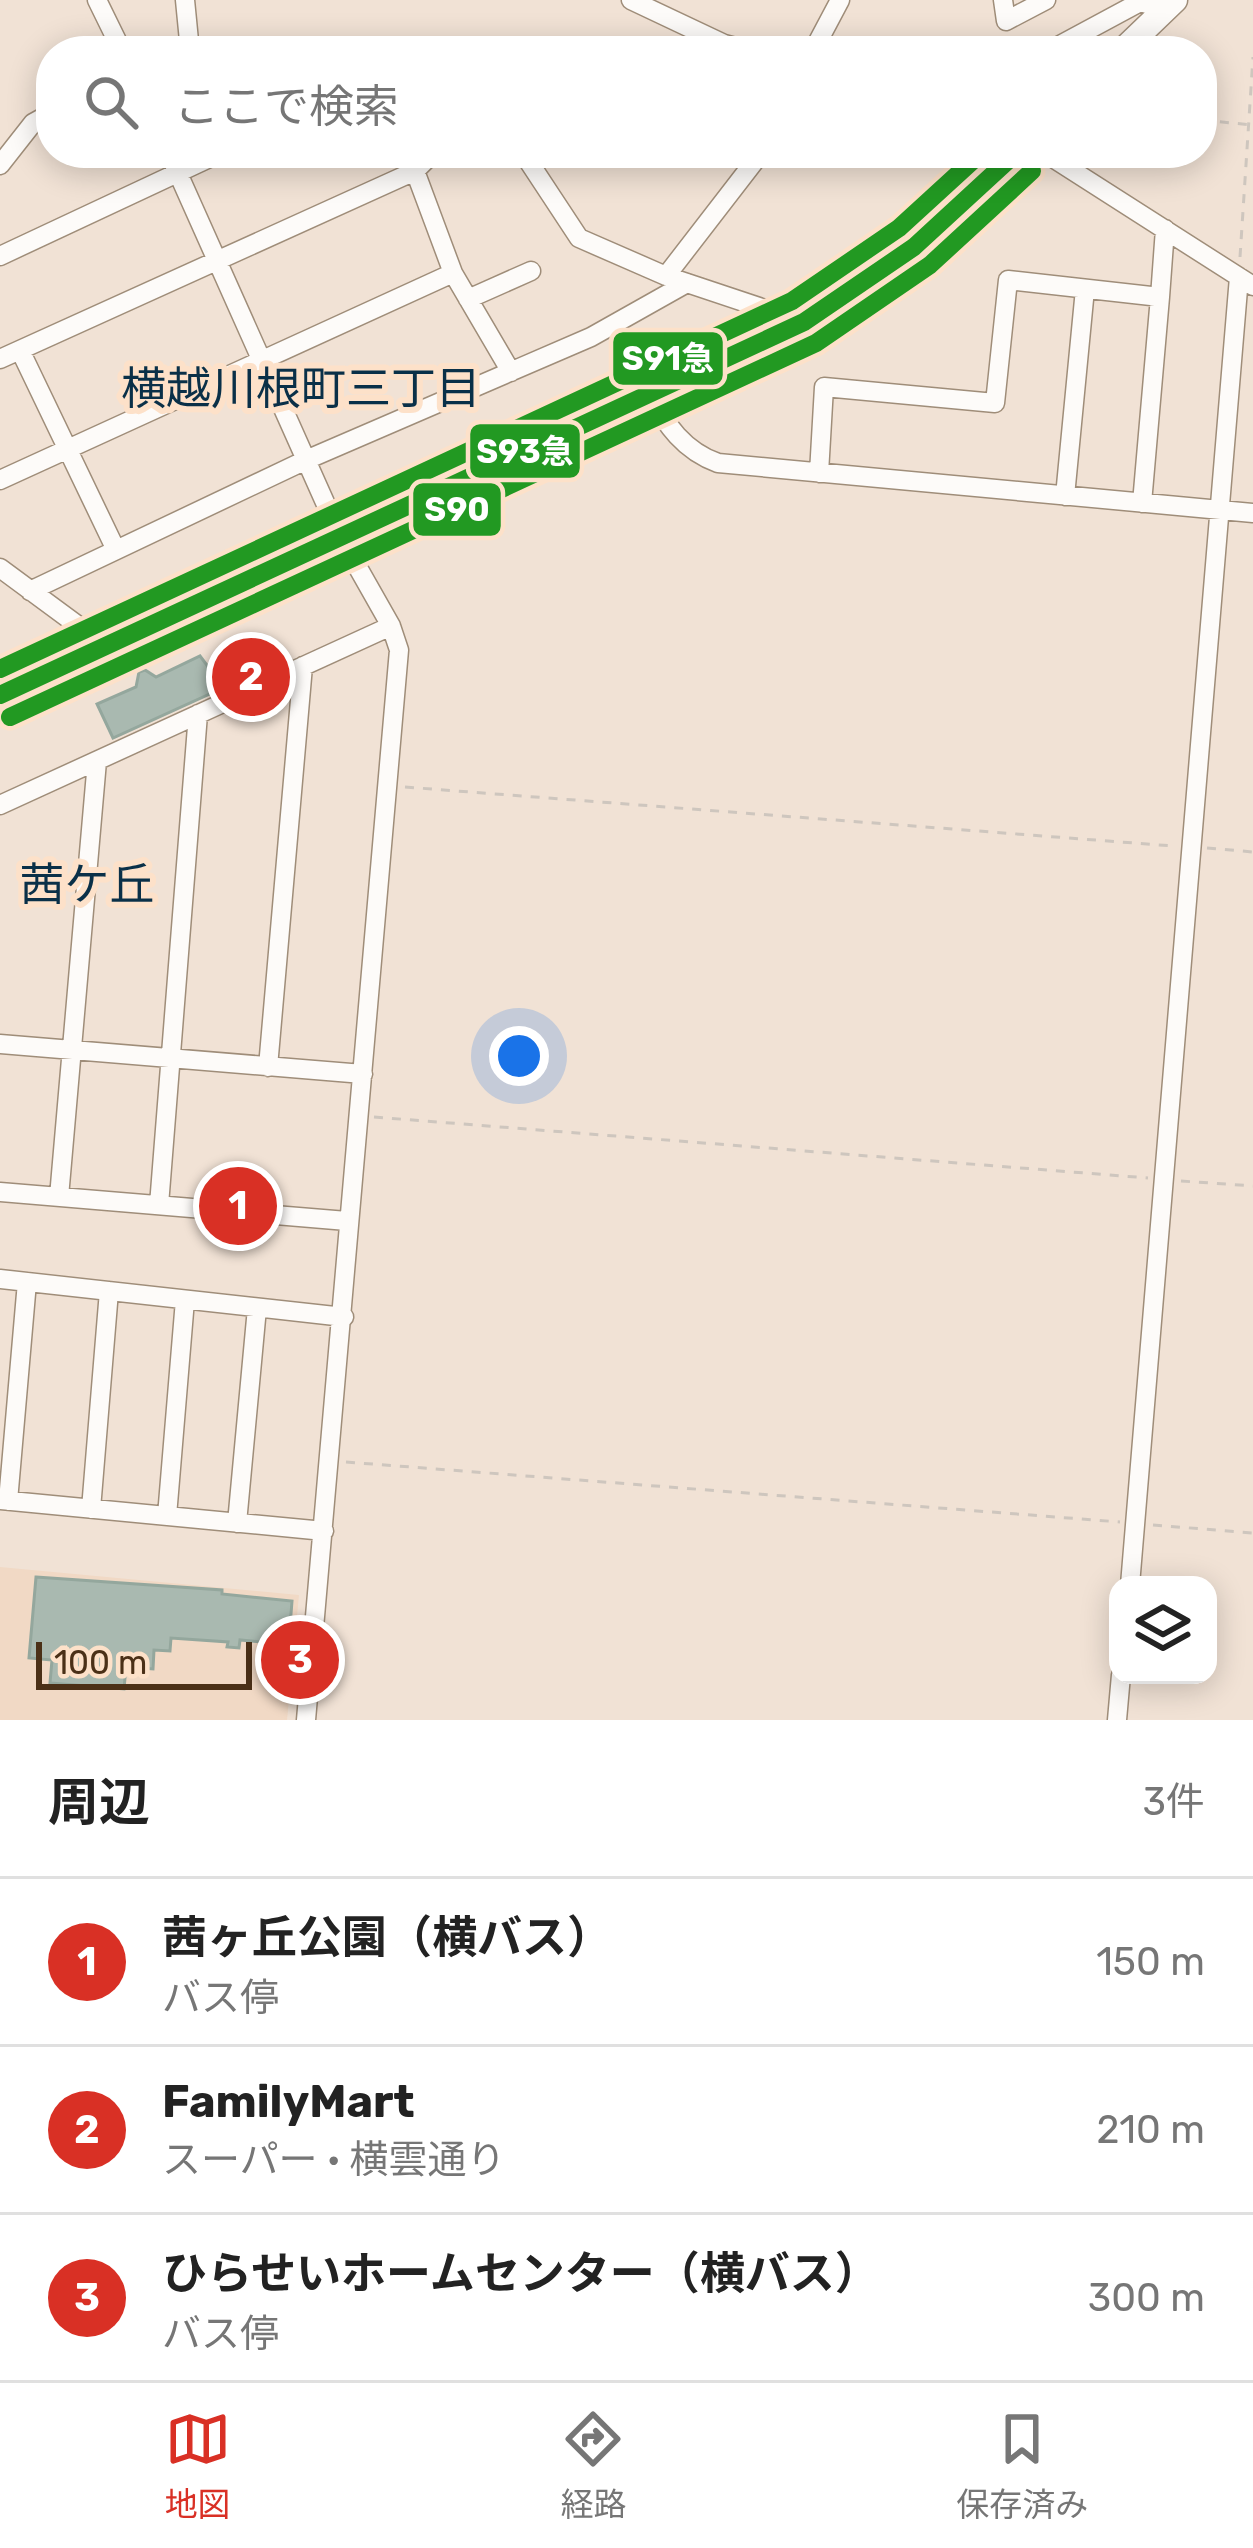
<!DOCTYPE html>
<html lang="ja">
<meta charset="utf-8">
<style>
:root{--surface:#fff;--page:#f2f2f2;--text:#222;--muted:#767676;--line:#e0e0e0;--accent:#d93025}
body{margin:0;font-family:Rubik,"Noto Sans JP",sans-serif;background:var(--page);color:var(--text)}
.controls{position:absolute;right:36px;bottom:36px;display:grid;overflow:hidden;border-radius:24px;box-shadow:0 6px 30px #0003}
.controls button{width:108px;height:108px;display:grid;place-items:center;padding:0;border:0;border-bottom:3px solid var(--line);background:var(--surface);color:var(--text);font:60px sans-serif}
.scale{position:absolute;left:36px;bottom:30px;width:216px;box-sizing:border-box;padding-left:12px;border:6px solid #4b3017;border-top:0;font-size:33px;line-height:42px;white-space:nowrap;color:#4b3017;-webkit-text-stroke:9px #fde1c9;paint-order:stroke}
.you{position:absolute;left:519px;top:1056px;width:42px;height:42px;margin:-30px;border:9px solid #fff;border-radius:50%;background:#1a73e8;box-shadow:0 0 0 18px #1a73e833}
.badge{display:grid;place-items:center;width:78px;height:78px;border-radius:50%;background:var(--accent);color:#fff;font-size:39px;font-weight:700}
.pin{position:absolute;translate:-50% -50%;border:6px solid #fff;box-shadow:0 3px 12px #0006}
.list{margin:0;padding:0;list-style:none}
h2{display:flex;justify-content:space-between;align-items:center;height:156px;margin:0;padding:0 48px;font-size:51px}
h2 small{font-size:39px;font-weight:400;color:var(--muted)}
.list li{display:grid;grid-template-columns:78px 1fr auto;gap:36px;align-items:center;box-sizing:border-box;height:168px;padding:0 48px;border-top:3px solid var(--line)}
.list b{display:block;font-size:45px;white-space:nowrap}
.list p{margin:0;font-size:39px;white-space:nowrap;color:var(--muted)}
.list em{font-size:39px;font-style:normal;color:var(--muted)}
.icon{flex:none;width:66px;height:66px;fill:none;stroke:currentColor;stroke-width:2;stroke-linecap:round;stroke-linejoin:round}
.map{position:relative;flex:none;width:1253px;height:1720px;overflow:hidden}
.search{position:absolute;background:var(--surface);box-shadow:0 6px 30px #0003;left:36px;right:36px;top:36px;height:132px;display:flex;align-items:center;gap:30px;box-sizing:border-box;padding:0 42px;border-radius:48px;color:var(--muted);font-size:45px}
.sheet{height:660px;background:var(--surface)}
nav{display:flex;justify-content:space-around;align-items:center;box-sizing:border-box;height:168px;border-top:3px solid var(--line);background:var(--surface);font-size:33px;color:var(--muted)}
nav a{display:grid;justify-items:center;gap:6px}
nav .on{color:var(--accent)}
.map>svg:first-child{display:block}
</style>
<div class="map">
<svg width="1253" height="1720" viewBox="0 0 1253 1720">
<rect width="100%" height="100%" fill="#f1e2d5"/>
<path fill="#f1d9c5" d="M0,1567l299,28 -12,125h-287z"/>
<path fill="#a9b9b0" stroke="#94a79d" stroke-width="3" d="M200,656l18,24 47,-21 4,8 -156,71 -16,-34 39,-17 3,-15 6,-2 11,7z
M36,1577l186,13v4l70,7 -3,38 -18,-1v5l-31,-3 -1,8 -12,-1 1,-5 -57,-4 -1,13 -16,-1 -1,19 -27,-2 -2,22 -74,-6 2,-23 -23,-2z"/>
<g fill="none" stroke-linecap="round" stroke-linejoin="round">
<defs>
<path id="minor" d="M97,0l25,51
M185,0l5,51
M631,0l93,44 26,7
M1003,0l3,21 40,-21
M813,51l27,-51
M1049,51l91,-49 26,7
M169,153l171,383 51,90 8,24 -93,1070
M523,153l56,85 87,38 138,46
M1045,153l208,133
M0,165l33,-42 18,-10
M415,171l18,-18
M0,256l220,-103
M666,276l95,-123
M1160,297l5,-68
M468,299l63,-28
M20,350l96,200
M0,359l415,-188 38,102 58,99
M650,395c16,30 34,56 68,68l535,50
M819,473l5,-86 171,16 13,-123 152,17 -18,206
M0,480l453,-207
M1065,496l20,-207
M0,568l103,76
M30,591l276,-131 285,-123 96,-54
M0,805l391,-179
M0,1044l363,30
M268,1067l35,-401
M0,1192l347,29
M59,1197l38,-436
M159,1205l39,-491
M0,1279l344,38
M0,1500l324,31
M8,1501l19,-219
M91,1509l18,-218
M167,1516l18,-216
M237,1523l20,-215
M1130,1585l109,-1308
M1117,1720l4,-45"/>
<path id="major" d="M1122,51l53,-51
M0,695l804,-373 110,-75 102,-94"/>
</defs>
<use href="#minor" stroke="#9f8d79" stroke-width="21"/>
<use href="#major" stroke="#9f8d79" stroke-width="27"/>
<path stroke="#cec6be" stroke-width="3" stroke-dasharray="9 9" stroke-linecap="butt" d="M1202,120l51,5
M1240,257l13,-200
M405,787l768,59
M1207,848l46,4
M374,1117l774,61
M1181,1181l72,5
M346,1462l774,60
M1153,1525l100,8"/>
<use href="#minor" stroke="#fdfbf9" stroke-width="18"/>
<use href="#major" stroke="#fdfbf9" stroke-width="24"/>
<defs>
<path id="bus-1" d="M0,695l804,-373 110,-75 102,-94"/>
<path id="bus-2" d="M10,717l806,-374 114,-78 102,-94"/>
<path id="bus-3" d="M0,669l792,-368 107,-73 82,-75"/>
</defs>
<use href="#bus-1" stroke="#fde1c9" stroke-width="27"/>
<use href="#bus-2" stroke="#fde1c9" stroke-width="27"/>
<use href="#bus-3" stroke="#fde1c9" stroke-width="27"/>
<use href="#bus-1" stroke="#292" stroke-width="18"/>
<use href="#bus-2" stroke="#292" stroke-width="18"/>
<use href="#bus-3" stroke="#292" stroke-width="18"/>
</g>
<g text-anchor="middle" dominant-baseline="central" stroke-width="12" stroke-linejoin="round" paint-order="stroke">
<g font-size="45" fill="#0a3048" stroke="#fde1c9">
<text x="301" y="388">横越川根町三丁目</text>
<text x="87" y="884">茜ケ丘</text>
</g>
</g>
<g stroke="#fde1c9" stroke-width="4.5">
<rect x="611" y="330" width="114" height="57" rx="12" fill="#292"/>
<rect x="468" y="422" width="114" height="58" rx="12" fill="#292"/>
<rect x="411" y="481" width="92" height="57" rx="12" fill="#292"/>
</g>
<g font-size="33" text-anchor="middle" font-weight="bold" fill="#fff">
<text x="668" y="370">S91急</text>
<text x="525" y="463">S93急</text>
<text x="457" y="521">S90</text>
</g>
</svg>
<div class="controls">
<button><svg class="icon" aria-label="layers" viewBox="0 0 24 24"><path d="M12 4l9 5-9 5-9-5zM3 14l9 5 9-5"/></svg></button>
</div>
<div class="scale">100 m</div>
<div class="you"></div>
<div class="pin badge" style="left:238px;top:1206px">1</div>
<div class="pin badge" style="left:251px;top:677px">2</div>
<div class="pin badge" style="left:300px;top:1660px">3</div>
<div class="search"><svg class="icon" aria-label="search" viewBox="0 0 24 24"><circle cx="10" cy="10" r="6"/><path d="M15 15l6 6"/></svg>ここで検索</div>
</div>
<section class="sheet">
<h2>周辺<small>3件</small></h2>
<ul class="list">
<li><span class="badge">1</span><div><b>茜ヶ丘公園（横バス）</b><p>バス停</p></div><em>150 m</em></li>
<li><span class="badge">2</span><div><b>FamilyMart</b><p>スーパー · 横雲通り</p></div><em>210 m</em></li>
<li><span class="badge">3</span><div><b>ひらせいホームセンター（横バス）</b><p>バス停</p></div><em>300 m</em></li>
</ul>
</section>
<nav>
<a class="on"><svg class="icon" aria-label="map" viewBox="0 0 24 24"><path d="M3 6l6-2 6 2 6-2v14l-6 2-6-2-6 2zM9 4v14M15 6v14"/></svg>地図</a>
<a><svg class="icon" aria-label="directions" viewBox="0 0 24 24"><path d="M12 3l9 9-9 9-9-9zM9 14v-3h6M13 9l2 2-2 2"/></svg>経路</a>
<a><svg class="icon" aria-label="saved" viewBox="0 0 24 24"><path d="M7 4h10v16l-5-4-5 4z"/></svg>保存済み</a>
</nav>
